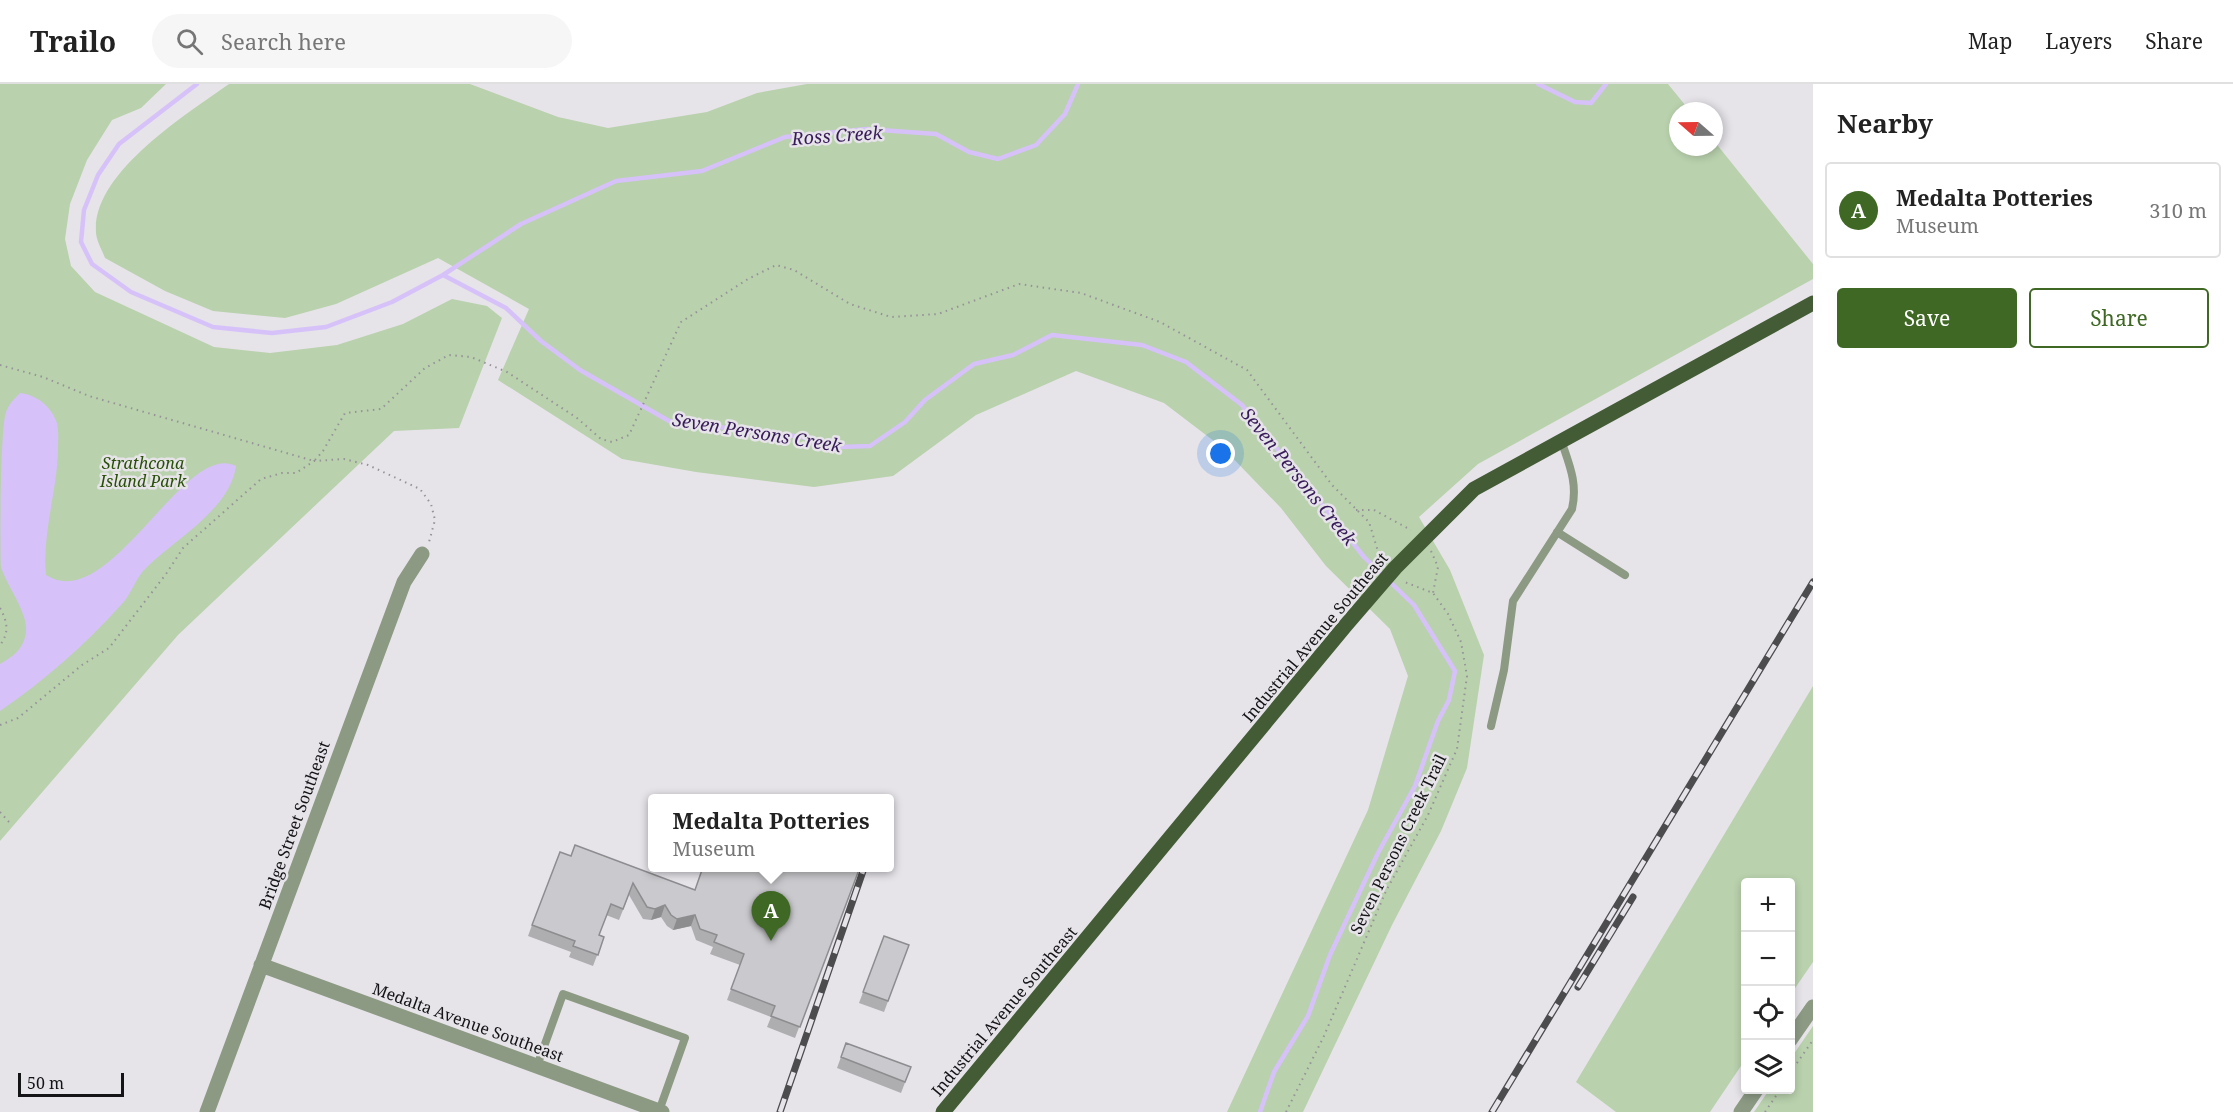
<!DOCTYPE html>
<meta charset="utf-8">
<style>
:root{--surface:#fff;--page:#f6f6f6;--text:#222;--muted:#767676;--line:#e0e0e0;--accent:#3f6824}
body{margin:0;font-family:"Noto Serif",serif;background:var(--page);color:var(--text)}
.controls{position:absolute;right:18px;bottom:18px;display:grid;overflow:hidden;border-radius:6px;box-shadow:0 3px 9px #0003}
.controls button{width:54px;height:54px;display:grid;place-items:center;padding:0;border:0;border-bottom:2px solid var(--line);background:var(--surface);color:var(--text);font:30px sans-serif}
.compass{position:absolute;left:1669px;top:18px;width:54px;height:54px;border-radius:50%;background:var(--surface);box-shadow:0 3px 9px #0003;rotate:290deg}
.scale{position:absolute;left:18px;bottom:15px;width:106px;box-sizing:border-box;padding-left:6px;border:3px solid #141315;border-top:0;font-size:16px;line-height:21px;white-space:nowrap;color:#141315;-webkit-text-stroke:4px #e6e4e9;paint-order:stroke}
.you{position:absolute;left:1221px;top:370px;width:21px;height:21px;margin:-15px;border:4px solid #fff;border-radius:50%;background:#1a73e8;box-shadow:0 0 0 9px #1a73e833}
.badge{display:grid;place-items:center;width:39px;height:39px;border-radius:50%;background:var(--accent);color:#fff;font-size:20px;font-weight:700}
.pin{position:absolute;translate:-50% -50px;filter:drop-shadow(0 2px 3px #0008)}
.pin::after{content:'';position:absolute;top:32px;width:21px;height:18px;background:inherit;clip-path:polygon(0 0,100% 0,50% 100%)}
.popup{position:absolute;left:648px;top:710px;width:246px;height:78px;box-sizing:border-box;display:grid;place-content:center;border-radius:6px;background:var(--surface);filter:drop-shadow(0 2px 4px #0005);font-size:20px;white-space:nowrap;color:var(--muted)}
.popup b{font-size:22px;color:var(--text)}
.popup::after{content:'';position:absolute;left:50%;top:100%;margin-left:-12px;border:12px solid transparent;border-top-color:var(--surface)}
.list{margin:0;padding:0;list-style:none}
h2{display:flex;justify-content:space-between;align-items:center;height:78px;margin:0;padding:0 24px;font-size:26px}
h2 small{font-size:20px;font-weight:400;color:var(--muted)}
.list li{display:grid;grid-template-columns:39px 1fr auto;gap:18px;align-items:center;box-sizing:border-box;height:96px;margin:0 12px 12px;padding:0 12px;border:2px solid var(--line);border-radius:6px}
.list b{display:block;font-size:22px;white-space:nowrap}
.list p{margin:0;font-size:20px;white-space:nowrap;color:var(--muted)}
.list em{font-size:20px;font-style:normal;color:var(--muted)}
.actions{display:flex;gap:12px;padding:18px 24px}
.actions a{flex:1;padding:14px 0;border:2px solid var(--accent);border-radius:6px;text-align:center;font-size:21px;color:var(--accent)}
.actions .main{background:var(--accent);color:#fff}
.icon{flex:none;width:33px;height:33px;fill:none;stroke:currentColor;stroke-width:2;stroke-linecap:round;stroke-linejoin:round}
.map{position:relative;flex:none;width:1813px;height:1028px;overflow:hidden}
header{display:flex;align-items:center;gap:36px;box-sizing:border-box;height:84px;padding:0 30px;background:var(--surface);border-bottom:2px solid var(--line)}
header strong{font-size:28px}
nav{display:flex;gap:33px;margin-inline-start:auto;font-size:21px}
.search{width:420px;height:54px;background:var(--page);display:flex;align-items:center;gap:15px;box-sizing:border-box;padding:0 21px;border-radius:33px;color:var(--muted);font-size:22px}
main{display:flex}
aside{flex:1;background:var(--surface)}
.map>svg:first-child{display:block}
</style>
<header>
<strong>Trailo</strong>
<div class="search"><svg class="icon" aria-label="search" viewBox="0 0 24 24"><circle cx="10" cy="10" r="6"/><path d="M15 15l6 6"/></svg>Search here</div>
<nav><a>Map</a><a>Layers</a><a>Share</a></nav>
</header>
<main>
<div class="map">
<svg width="1813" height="1028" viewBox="0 0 1813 1028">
<rect width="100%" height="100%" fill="#e6e4e9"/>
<path fill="#b9d1ad" d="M0,0h166l-25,24 -29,12 -25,40 -17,44 -5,35 6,27 24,26 119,55 56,6 67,-8 66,-21 49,-25 35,7 15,12 -43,110 -65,3 -216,204 -178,206z
M229,0h241l88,33 50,11 99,-16 50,-19 50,-9h861l22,27h-12v36h36v-6l99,123v15l-335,185 -59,53 31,53 34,85 -17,113 -26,63 -49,94 -89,187h-76l141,-302 40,-134 -18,-47 -64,-63 -45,-58 -58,-60 -59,-45 -88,-32 -100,44 -83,61 -79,11 -118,-15 -74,-13 -124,-79 31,-71 -91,-51 -102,46 -51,14 -72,-7 -48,-20 -60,-33c-3,-8 -9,-18 -9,-26 -4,-59 91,-118 133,-148z
M1813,602v276l-22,32 -1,-112h-44l-1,178 -35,52h-94l-40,-30z
M1813,942v86h-59l15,-22h21l1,-32z"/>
<path fill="#d6c2f9" d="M20,309c17,2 31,13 37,30 2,8 1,20 1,28 -1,41 -16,82 -12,124 64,41 138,-136 190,-109 -6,43 -59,72 -89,101 -12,11 -15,27 -26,38 -36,40 -77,76 -121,106v-47c14,-8 25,-16 26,-34 1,-19 -19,-44 -25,-63 -1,-17 -1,-138 5,-155 3,-8 8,-13 14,-19z"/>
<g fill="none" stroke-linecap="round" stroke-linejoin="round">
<path stroke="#d6c2f9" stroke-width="4.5" d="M197,0l-78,60 -21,31 -14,35 -3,32 11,22 39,28 82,35 59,6 54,-6 66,-25 51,-27 78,-51 95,-43 86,-10 83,-34 81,-8 70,5 33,18 29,7 38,-14 29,-31 13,-30
M1538,0l37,18 16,1 15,-19
M443,191l63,33 35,33 39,29 89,51 133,16 37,10 31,-1 35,-24 20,-22 49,-36 39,-9 39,-20 90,10 44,17 56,43 122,152 50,48 41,66 -6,29 -11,21 -23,65 -37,67 -48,102 -22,61 -34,56 -14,40"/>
<path stroke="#959397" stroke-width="2" stroke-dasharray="1.5 4.5" stroke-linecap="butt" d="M0,281l43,12 46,19 225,65 9,-10 22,-38 36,-4 44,-41 24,-13 22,2 36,15 70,46 24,21 11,3 17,-7 52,-113 67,-43 28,-14 18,5 56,34 41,13 47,-3 81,-30 62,9 79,29 87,48 85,115 37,37 12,39
M1356,426h18l37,20
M1431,467l7,16 -5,26
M0,524c7,13 10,24 0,37
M0,641l18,-7 64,-53 27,-17 57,-74 17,-26 78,-69 21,-6h14l18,-12 30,-2 24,6 52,24 11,15 4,16 -6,22
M0,728l9,10
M1790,989l23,-33
M1286,1028l38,-76 62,-145 42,-76 29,-66 10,-73 -6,-34 -13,-28 -15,-21 -31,-12
M1765,1028l15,-22"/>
<path stroke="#8c9a84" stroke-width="8" d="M1557,448l68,43
M1491,642l13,-56 9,-69 59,-92c6,-26 -3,-45 -11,-69
M537,982l26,-72 122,44 -26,73"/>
<path stroke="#8c9a84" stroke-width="15" d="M261,881l401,147
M207,1028l197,-530 18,-28"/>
<path stroke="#8c9a84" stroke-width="15" d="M1790,956l23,-33
M1741,1028l15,-22"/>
<path stroke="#435c36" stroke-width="15" d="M943,1028l403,-487 49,-57 79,-79 339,-186"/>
<defs>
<path id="rail" d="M1578,903l55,-90
M780,1028l83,-241
M1492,1028l321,-530"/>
</defs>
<use href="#rail" stroke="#4c4b4e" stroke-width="7"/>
<use href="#rail" stroke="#e6e4e9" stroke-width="4.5" stroke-dasharray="14" stroke-linecap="butt"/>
</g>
<path fill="#aeadb0" d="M571,772l124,34 165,-23 -65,171 -28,-11 4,-10 -44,-17 13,-35 -30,-11 3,-7 -17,-7 -5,-14 -18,4 -6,-4 -6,-9 -10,3 -8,-1 -14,-24 -10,25 -13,-5 -7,20 5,2 -11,29 -24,-9 2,-5 -43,-16 4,-11z
M884,852l25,9 -25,67 -25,-9z
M846,959l65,24 -10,26 -64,-25z"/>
<path fill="#8d8d90" d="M665,821l-4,12 -10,3 4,-11z
M695,831l-4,11 -18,4 4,-11z"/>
<path fill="#cac9cd" stroke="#8d8d90" stroke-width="1.5" d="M575,761l120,45 8,-23h157l-60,160 -29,-11 4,-10 -44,-17 13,-35 -30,-12 3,-7 -17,-6 -5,-14 -18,4 -6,-4 -6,-10 -10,4 -8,-2 -14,-24 -10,26 -12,-5 -12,31 5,2 -6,18 -25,-9 2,-5 -43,-16 28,-73 11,4z
M884,852l25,9 -21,56 -25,-9z
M846,959l65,24 -6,15 -64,-25z"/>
<g text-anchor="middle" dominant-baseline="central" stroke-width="5" stroke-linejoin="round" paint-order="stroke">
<g font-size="16" font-style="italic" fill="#274f05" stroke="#e6e4e9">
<text x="143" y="379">Strathcona<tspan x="143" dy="18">Island Park</tspan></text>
</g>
<g font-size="16" fill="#141315" stroke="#e6e4e9">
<text transform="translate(1315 553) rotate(-50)">Industrial Avenue Southeast</text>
<text transform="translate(294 741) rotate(-70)">Bridge Street Southeast</text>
<text transform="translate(1398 760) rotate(-64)">Seven Persons Creek Trail</text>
<text transform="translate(1004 927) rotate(-50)">Industrial Avenue Southeast</text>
<text transform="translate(468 938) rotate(20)">Medalta Avenue Southeast</text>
</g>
<g font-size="18" font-style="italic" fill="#371a59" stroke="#e6e4e9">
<text transform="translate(837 51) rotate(-4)">Ross Creek</text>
<text transform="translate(757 348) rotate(9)">Seven Persons Creek</text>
<text transform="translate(1299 392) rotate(51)">Seven Persons Creek</text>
</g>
</g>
</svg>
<div class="controls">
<button>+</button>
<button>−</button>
<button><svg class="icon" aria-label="locate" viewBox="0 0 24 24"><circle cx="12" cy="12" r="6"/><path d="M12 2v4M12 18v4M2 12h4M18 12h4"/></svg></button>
<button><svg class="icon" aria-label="layers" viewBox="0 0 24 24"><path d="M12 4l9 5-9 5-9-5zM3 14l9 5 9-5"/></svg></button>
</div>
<svg class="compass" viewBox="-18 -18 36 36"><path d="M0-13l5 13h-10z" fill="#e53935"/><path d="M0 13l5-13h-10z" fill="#767676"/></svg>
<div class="scale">50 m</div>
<div class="you"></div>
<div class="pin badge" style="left:771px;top:857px">A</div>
<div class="popup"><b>Medalta Potteries</b>Museum</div>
</div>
<aside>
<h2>Nearby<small></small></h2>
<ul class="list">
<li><span class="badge">A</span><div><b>Medalta Potteries</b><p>Museum</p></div><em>310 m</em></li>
</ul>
<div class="actions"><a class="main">Save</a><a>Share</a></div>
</aside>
</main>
